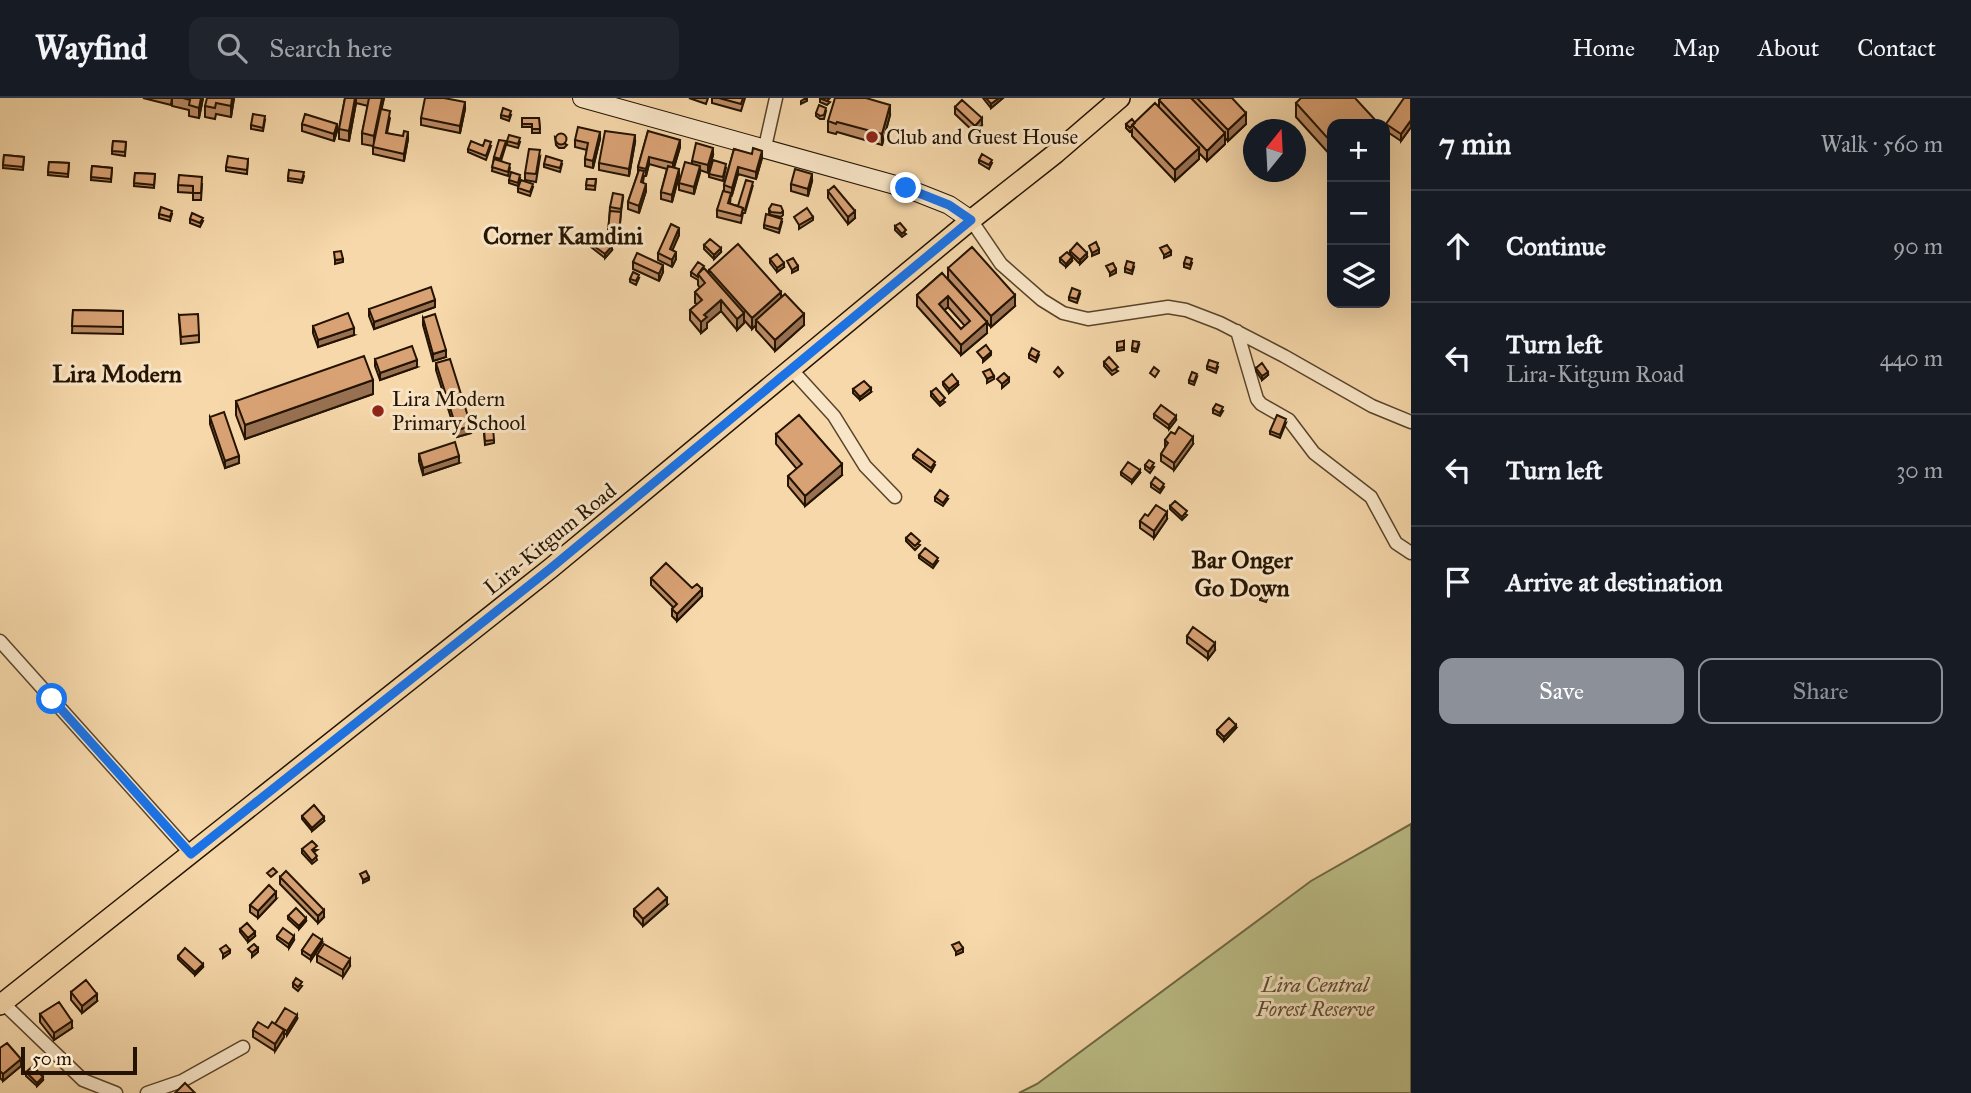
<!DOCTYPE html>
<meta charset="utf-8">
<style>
:root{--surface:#171b24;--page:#20242c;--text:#f1f3f6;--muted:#9ea1a6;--line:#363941;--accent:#8c9099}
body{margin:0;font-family:"IM FELL Great Primer",serif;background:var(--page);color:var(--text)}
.controls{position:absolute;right:21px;top:21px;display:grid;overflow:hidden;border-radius:14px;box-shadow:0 7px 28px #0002}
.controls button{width:63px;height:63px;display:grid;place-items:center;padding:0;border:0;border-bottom:2px solid var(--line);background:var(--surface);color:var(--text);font:35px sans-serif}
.compass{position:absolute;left:1243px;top:21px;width:63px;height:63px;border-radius:50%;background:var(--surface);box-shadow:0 7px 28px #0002;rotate:18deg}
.scale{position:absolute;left:21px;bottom:18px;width:116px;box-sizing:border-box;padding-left:7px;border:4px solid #241300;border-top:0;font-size:19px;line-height:24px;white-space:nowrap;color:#241300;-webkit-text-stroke:5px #f9e6c8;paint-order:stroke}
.stop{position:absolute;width:21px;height:21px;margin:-16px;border:5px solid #1a73e8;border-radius:50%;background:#fff}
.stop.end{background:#1a73e8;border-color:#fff;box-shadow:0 2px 7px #0008}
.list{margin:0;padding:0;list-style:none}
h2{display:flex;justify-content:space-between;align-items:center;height:91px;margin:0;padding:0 28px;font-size:30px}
h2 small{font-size:23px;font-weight:400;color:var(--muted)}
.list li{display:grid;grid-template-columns:46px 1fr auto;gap:21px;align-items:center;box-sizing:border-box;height:112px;padding:0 28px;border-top:2px solid var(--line)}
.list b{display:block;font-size:26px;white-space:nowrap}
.list p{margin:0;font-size:23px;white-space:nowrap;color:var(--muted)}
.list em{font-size:23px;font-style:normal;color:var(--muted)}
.actions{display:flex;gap:14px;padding:21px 28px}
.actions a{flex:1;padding:16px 0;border:2px solid var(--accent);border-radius:14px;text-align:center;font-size:24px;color:var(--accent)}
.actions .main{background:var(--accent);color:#fff}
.icon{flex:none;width:38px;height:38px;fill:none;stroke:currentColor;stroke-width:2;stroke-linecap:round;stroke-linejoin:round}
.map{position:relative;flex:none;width:1411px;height:995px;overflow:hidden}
header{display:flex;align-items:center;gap:42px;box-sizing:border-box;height:98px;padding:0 35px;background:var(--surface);border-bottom:2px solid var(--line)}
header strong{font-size:33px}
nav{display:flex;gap:38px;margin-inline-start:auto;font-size:24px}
.search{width:490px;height:63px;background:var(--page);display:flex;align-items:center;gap:18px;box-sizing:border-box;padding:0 24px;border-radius:14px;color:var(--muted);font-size:26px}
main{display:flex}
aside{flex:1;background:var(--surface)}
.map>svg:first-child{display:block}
</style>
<header>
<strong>Wayfind</strong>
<div class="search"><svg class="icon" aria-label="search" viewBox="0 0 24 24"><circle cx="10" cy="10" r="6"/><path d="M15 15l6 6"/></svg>Search here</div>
<nav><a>Home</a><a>Map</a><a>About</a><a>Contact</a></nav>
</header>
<main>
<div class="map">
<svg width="1411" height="995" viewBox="0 0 1411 995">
<rect width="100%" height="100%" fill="#f6d8aa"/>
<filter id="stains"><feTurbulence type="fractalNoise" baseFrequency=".00286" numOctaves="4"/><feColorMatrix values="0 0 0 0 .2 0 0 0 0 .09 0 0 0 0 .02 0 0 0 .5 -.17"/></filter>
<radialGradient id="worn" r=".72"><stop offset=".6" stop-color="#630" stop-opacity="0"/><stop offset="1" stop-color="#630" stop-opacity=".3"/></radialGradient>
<path fill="#bcbf88" stroke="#706944" stroke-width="2" d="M1411,726v269h-392l18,-9 274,-203z"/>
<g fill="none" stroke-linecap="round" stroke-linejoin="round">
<defs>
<path id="street" d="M765,49l11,-49
M971,122l30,44 41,36 21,13 25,6 80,-12 18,3 34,13 64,33 88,50 39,16
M1237,233l20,68 4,5 28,16 25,33 57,44 25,46 15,10
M792,272l42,46 31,50 30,31
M0,543l191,213
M3,905l80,77 33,13
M147,995l35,-12 61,-34"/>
<path id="secondary" d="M582,0l324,90 43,17 22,15"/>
<path id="primary" d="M0,907l551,-437 420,-348 85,-67 64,-55"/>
</defs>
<use href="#street" stroke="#58442a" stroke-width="15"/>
<use href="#secondary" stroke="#241300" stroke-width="20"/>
<use href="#primary" stroke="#241300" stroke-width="22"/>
<use href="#street" stroke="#f9e6c8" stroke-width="12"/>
<use href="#secondary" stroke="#f9e6c8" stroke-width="18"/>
<use href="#primary" stroke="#f6d8aa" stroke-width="19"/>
</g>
<path fill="#bb8b65" stroke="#241300" stroke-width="2" fill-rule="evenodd" d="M143,0h29l-1,7z
M172,0h31l-4,20 -10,-2v-6l-17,-4z
M234,0l-3,19 -15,-3 -1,5 -10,-2v-11z
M345,0h39l-3,11 9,9 -3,15 21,6 -4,22 -31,-7v-8l-11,-2v-11l6,-27 -12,-3 -7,38 -10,-2v-10z
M689,0h19l-2,6z
M712,0h33l-4,13 -29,-8z
M820,0l10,4 -3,3 -7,-3z
M983,0h20l-12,10z
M1161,0h71l14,26 -18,17 -3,-3v6l-18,17 -8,-8v6l-24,22 -43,-45v-6l-2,2 -4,-4v-4l9,-1 24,-16v-7z
M1411,0v29l-10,14 -15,-10v-7z
M1296,5l82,21h-46v33l-36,-40z
M955,9l27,18 -7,8 -20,-19z
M465,11l-5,24 -39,-8v-7z
M826,13l-2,8h-4l-4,-3v-3z
M501,17h10l-2,6 -8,-3z
M890,17l-8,30 -45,-13 -1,2 -8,-2v-11z
M522,20h17l1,15h-8v-6h-10z
M265,22l-2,11 -12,-2v-4z
M302,26l35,7 -3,10 -32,-10z
M648,33l32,16 -6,21 5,8 -7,26 -11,-3v-7l6,-23 -18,-5 -3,12h-2l-1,6 3,9 -7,22 -11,-4v-7l10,-29v-6z
M555,39l12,8 -3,3h-5l-3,-3z
M600,41l-7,29 -8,-2v-7l2,-9 -12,-3v-7z
M113,43l13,1 -1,14 -13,-2z
M507,43l13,1 -2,6 -11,-3z
M635,44l-6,34 -30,-6v-7z
M506,47l-5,16 9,7 -2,8 -16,-5 2,-14z
M483,48h8l-5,14 -18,-8v-3z
M734,51l28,9 -6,21 -18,-5 -6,21 -1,-1 -1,10 8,2 15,-21 -8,28h-2l-2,10 -24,-6v-7l7,-19v-6z
M4,57l20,2 -1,13 -20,-2z
M713,57l-5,18 -8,-3 -6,24 -15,-4v-7l13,-19v-3z
M540,59l-4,25 -11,-2v-7z
M248,61l-1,15 -21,-3v-4z
M979,62l13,3 -3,6 -10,-6z
M49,64l20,1 -1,14 -20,-2z
M544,66h18l-2,8 -16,-5z
M92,68l20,2 -1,14 -20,-2z
M726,70l-3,13 -14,-4v-3z
M289,72l15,6 -2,7 -14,-2z
M135,75l20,1 -1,14 -20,-2z
M520,80l-2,8 -9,-3v-3z
M587,81h9l-1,11 -9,-1z
M812,83l-4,15 -17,-5v-7z
M202,86l-1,16h-8v-7l-15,-1v-7z
M533,89l-3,9 -12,-4v-4z
M828,93l27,27 -7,6 -20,-26z
M623,100l-2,14 -2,24 -11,-1 2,-28z
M769,111l14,2v4l-2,2 -10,-2 -2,-2z
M159,116h13l-2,7 -11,-3z
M190,121l13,2 -3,6 -10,-4z
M782,124l-3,11 -15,-5v-3z
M895,128l11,8 -4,3 -7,-7z
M679,137l-7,15 4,9 -4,8 -14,-7v-7z
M591,146l21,6 -7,8 -14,-11z
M704,147l17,7 -7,7 -10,-10z
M1070,153l17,6 -7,7 -10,-10z
M1060,160l12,3 -6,6 -6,-5z
M770,161l14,8 -7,5 -7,-9z
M633,164l30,10 -4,9 -26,-12z
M1184,165h8l-2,6 -6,-2z
M1134,169l-2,7 -7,-2v-4z
M948,170l67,38 -24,21 -43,-48z
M704,171l5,4v-3l72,28 23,27 -29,26 -19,-21v-5l-4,4 -8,-9v3l-7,7 -16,-19 -14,12v5l-6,5 -11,-13v-10l7,-6 -2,-1v-11l5,-4 -2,-3v-5l-7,-4v-4z
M942,175l45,60 -26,22 -44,-49v-11zM948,209l17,19 -4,3 -17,-19z
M639,180l-3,7 -6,-3v-3z
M1080,196l-3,9 -8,-3v-3z
M435,209l-61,22 -5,-13v-7z
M73,212l50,1v23l-51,-1z
M179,217l20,20v7l-18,2z
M423,220l23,39 -13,4 -10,-36z
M313,228l41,9 -36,12 -5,-14z
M1124,243v9l-7,1v-6z
M1139,247l-2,7 -5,-1v-3z
M1029,256l10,1 -3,7 -7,-4z
M375,261l42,8 -37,13 -5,-14z
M1104,264l14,9 -6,4 -8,-9z
M436,265l35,70 -14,4 -21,-67z
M1207,268l11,1 -2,6 -9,-4z
M1256,270l12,7 -6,5 -6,-9z
M1197,279l-3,8 -5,-2v-3z
M943,284l15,3 -9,8 -6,-8z
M853,291l18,3 -11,8 -7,-7z
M931,294l14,10 -5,4 -9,-10z
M373,296l-128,45 -9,-24v-14z
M1213,311l10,2 -3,5 -7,-3z
M1154,316l22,6 -7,9 -15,-11z
M210,319l29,46 -14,5 -15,-44z
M1286,325l-6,15 -10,-4v-3z
M484,335l10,7v3l-9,2z
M776,336l66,41 -37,31 -17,-20v-10l9,-7 -21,-25z
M1165,342l28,4 -19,26 -13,-9v-7l4,-6z
M419,356l40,9 -36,12 -4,-14z
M913,357l22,10 -4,7 -18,-14z
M1145,367l9,2 -4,6 -5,-4z
M1121,374l19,1 -8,10 -11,-8z
M1151,385l13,4 -4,6 -9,-6z
M935,399l13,2 -5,7 -8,-5z
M1170,408l17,9 -5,5 -12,-11z
M1148,418l19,3 -13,19 -14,-10v-7z
M906,440l14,7 -5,5 -9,-9z
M919,457l19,6 -5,7 -14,-10z
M651,480l41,10 10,8 -25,25 -5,-5v-7l1,-2 -22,-22z
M1269,496l-3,8 -6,-2v-3z
M1187,538l28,14 -7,9 -21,-16z
M1236,630l-12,13 -7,-7v-4z
M302,718l22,5 -12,10 -10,-12z
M302,751l15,1 -3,2 3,8 -5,4 -10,-11z
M280,779l44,40 -6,6 -38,-39z
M276,801l-18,19 -8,-6v-7z
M667,807l-24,21 -9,-10v-7z
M288,818l18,5 -7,8 -11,-10z
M240,831l15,7 -7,6 -8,-10z
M277,838l17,4 -5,8 -12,-9z
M322,845l-11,17 -9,-6v-4z
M317,857l33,11 -7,11 -26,-15z
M178,858l25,11 -8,8 -17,-16z
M293,885l9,3 -4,5 -5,-4z
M71,894l26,9 -15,12 -11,-13z
M40,916l32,14 -18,12 -14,-18z
M297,921l-10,16 -3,-2v4l-9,14 -22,-14v-7l15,-2 7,-4z
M0,950l21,18 -18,15 -3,-3z
M26,974l17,8 -6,6 -11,-10z"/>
<path fill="#987152" stroke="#241300" stroke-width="2" d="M201,0h2l-4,20v-10z
M232,0h2l-3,19v-11z
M355,0h1v5l-7,38v-10z
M382,0h2l-10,48v-10z
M806,0h1v3l-6,3v-3z
M999,0h4l-12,10v-4z
M465,4v7l-5,24v-7z
M890,7v10l-8,30v-11z
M1246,15v11l-18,17v-11z
M982,20v7l-7,8v-7z
M1411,22v7l-10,14v-7z
M337,26v7l-3,10v-7z
M408,34v7l-4,22v-7z
M600,34v7l-7,29v-7z
M1225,35v11l-18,17v-10z
M635,37v7l-6,34v-7z
M680,42v7l-7,23v-7z
M713,50v7l-5,18v-8z
M1199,50v11l-24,22v-11z
M762,53v7l-6,21v-7z
M649,59v7l-3,12v-7z
M700,68v7l-6,21v-7z
M738,69v7l-6,21v-7z
M679,71v7l-7,26v-7z
M812,76v7l-4,15v-7z
M646,86v7l-7,22v-7z
M855,113v7l-7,6v-7z
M813,119v3l-14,9v-4z
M679,130v7l-9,21v-7z
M612,148v4l-7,8v-4z
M721,150v4l-7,7v-4z
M1099,151v4l-7,3v-3z
M1171,153v4l-7,3v-3z
M676,154v7l-4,8v-7z
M1087,155v4l-7,7v-4z
M1072,159v4l-6,6v-3z
M343,161v3l-8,2v-4z
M784,165v4l-7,5v-4z
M663,167v7l-4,9v-7z
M798,168v4l-6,3v-3z
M1116,171v4l-6,3v-3z
M781,194v11l-25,17v5l-4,4v-11z
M1015,197v11l-24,21v-11z
M948,198v11l-9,8v-11z
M435,202v7l-61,22v-7z
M721,202v11l-14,12v5l-6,5v-11l3,-7z
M744,215v10l-7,7v-11z
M804,216v11l-29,26v-11z
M987,224v11l-26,22v-10z
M354,230v7l-36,12v-7z
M446,252v7l-13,4v-7z
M991,254v3l-8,7v-3z
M417,262v7l-37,13v-7z
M1268,274v3l-6,5v-4z
M994,278v3l-7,4v-4z
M1009,280v4l-7,6v-4z
M373,282v14l-128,45v-14z
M958,284v3l-9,8v-4z
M871,290v4l-11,8v-3z
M1176,318v4l-7,9v-4z
M471,328v7l-14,4v-7z
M1193,339v7l-19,26v-7z
M239,358v7l-14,5v-7z
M459,358v7l-36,12v-7z
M842,366v11l-37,31v-10z
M1140,372v3l-8,10v-3z
M1167,414v7l-13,19v-7z
M702,491v7l-25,25v-7z
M1215,545v7l-7,9v-7z
M1236,627v3l-12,13v-4z
M324,719v4l-12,10v-3z
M369,779v3l-6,3v-3z
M276,794v7l-18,19v-7z
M667,800v7l-24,21v-7z
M324,812v7l-6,6v-7z
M306,820v3l-7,8v-3z
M255,834v4l-7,6v-4z
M294,838v4l-5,8v-4z
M322,842v3l-11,17v-4z
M258,850v4l-6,5v-4z
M963,850v4l-7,3v-3z
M230,852v3l-7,5v-4z
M350,861v7l-7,11v-7z
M203,866v3l-8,8v-3z
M97,896v7l-15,12v-7z
M297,917v4l-10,16v-4z
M72,923v7l-18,12v-7z
M284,932v7l-9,14v-7z
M21,961v7l-18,15v-7z
M43,979v3l-6,6v-3z"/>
<path fill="#d9a275" stroke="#241300" stroke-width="2" fill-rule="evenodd" d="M183,0h18l-2,10 -10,-3 1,-5z
M207,0h25l-1,8 -15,-3 -1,5 -10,-2z
M345,0h10l-6,33 -10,-2z
M369,0h13l-8,38 -12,-3z
M425,0h19l21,4 -5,24 -39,-8z
M719,0h24l-2,6z
M820,0h10l-3,3z
M835,0h31l24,7 -8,29 -45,-12 -1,2 -8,-3z
M986,0h13l-8,6z
M1161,0h30l34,35 -18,18 -48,-51z
M1197,0h35l14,15 -18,17z
M1301,0h54l23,25 -2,1h-44v19l-36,-40z
M1404,0h7v22l-10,14 -15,-10z
M962,2l20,18 -7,8 -20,-19z
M1155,5l44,45 -24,22 -43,-45z
M819,7l7,3 -2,7 -4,1 -4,-3z
M503,10l8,3 -2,6 -8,-2z
M381,11l9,2 -4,22 17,3 1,-5 4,1 -4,22 -31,-7z
M253,16l12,2 -2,12 -12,-3z
M305,16l32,10 -3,10 -32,-10z
M522,20h17l1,11h-8v-5h-10z
M1132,21l3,4 -5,5 -4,-4z
M578,29l22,5 -7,29 -8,-2 3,-16 -13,-3z
M605,33l30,4 -6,34 -30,-6z
M648,33l32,9 -7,23 -24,-6 -3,12 -8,-2z
M555.5 41a5.5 5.5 0 1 1 11 0a5.5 5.5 0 1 1-11 0Z
M509,37l11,3 -2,6 -11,-3z
M485,42l6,2 -5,14 -18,-7 3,-8 12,5z
M499,42l7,1 -6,18 -6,-2z
M113,43l13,1 -1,10 -13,-1z
M696,45l17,5 -5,17 -16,-4z
M753,50l9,3 -6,21 -18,-5 -6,21 -8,-3 10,-36 18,5z
M529,51l11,1 -4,24 -11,-1z
M982,56l10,6 -3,5 -10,-5z
M4,57l20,2 -1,10 -20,-2z
M228,58l20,3 -1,11 -21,-3z
M546,58l16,5 -2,7 -16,-4z
M494,61l16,5 -2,8 -16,-5z
M713,62l13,4 -3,13 -14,-3z
M49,64l20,1 -1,11 -20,-2z
M685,64l15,4 -6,21 -15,-4z
M92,68l20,2 -1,11 -20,-2z
M668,68l11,3 -7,26 -11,-3z
M795,71l17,5 -4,15 -17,-5z
M289,72l15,2 -2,8 -14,-2z
M639,72l5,1 -3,11 5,2 -7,22 -11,-4z
M511,74l9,3 -2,8 -9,-3z
M135,75l20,1 -1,11 -20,-2z
M179,77l23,2 -1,16h-8v-7l-15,-1z
M587,81h9l-1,7 -9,-1z
M521,82l12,4 -3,8 -12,-4z
M746,82l7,2 -8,28 -2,-1v-1l-5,-2z
M834,88l21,25 -7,6 -20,-26z
M723,93l8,2 -3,10 15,5 -2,8 -24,-6z
M613,95l10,2 -2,14 -11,-2z
M772,106l9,2 2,5 -2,2 -10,-1 -2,-3z
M161,109l11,4 -2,6 -11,-3z
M807,110l6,9 -14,8 -5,-8z
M610,113l11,1 -2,20 -11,-1z
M192,115l11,5 -3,5 -10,-4z
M766,116l16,5 -3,10 -15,-4z
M900,125l6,7 -4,4 -7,-8z
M671,126l8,4 -9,21 6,3 -4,8 -14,-7z
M598,137l14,11 -7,8 -14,-10z
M710,141l11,9 -7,7 -10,-10z
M1096,144l3,7 -7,4 -3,-7z
M1077,145l10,10 -7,7 -10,-9z
M738,146l43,48 -29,26 -43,-48z
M1167,147l4,6 -7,4 -4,-7z
M972,149l43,48 -24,21 -43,-48z
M341,153l2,8 -8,1 -1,-8z
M1067,154l5,5 -6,7 -6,-6z
M637,155l26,12 -4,9 -26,-12z
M777,156l7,9 -7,5 -7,-9z
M1186,159l6,2 -2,6 -6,-2z
M793,160l5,8 -6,4 -5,-9z
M1127,163l7,2 -2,8 -7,-3z
M698,164l6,4 -6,8v3l-7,-5z
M1113,165l3,6 -6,4 -4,-7z
M704,170l40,45 -7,6 -16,-19 -17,15 3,2 -6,5 -11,-12 12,-10 -7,-8 10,-9 -7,-9z
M633,174l6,3 -3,6 -6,-2z
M942,175l45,49 -26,23 -44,-50zM948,198l22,25 -9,8 -22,-25z
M431,189l4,13 -61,22 -5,-13z
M1072,190l8,3 -3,8 -8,-2z
M785,196l19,20 -29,26 -19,-20z
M73,212l50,1v16l-51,-1z
M348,215l6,15 -36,12 -5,-14z
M198,216l1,21 -18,2 -2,-22z
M435,216l11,36 -13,4 -10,-36z
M1124,243v6l-7,1v-6z
M1133,243l6,1 -2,7 -5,-1z
M986,247l5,7 -8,7 -6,-7z
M412,248l5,14 -37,13 -5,-14z
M1032,250l7,4 -3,6 -7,-4z
M364,258l9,24 -128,45 -9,-24z
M1109,259l9,10 -6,4 -8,-9z
M450,261l21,67 -14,4 -21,-67z
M1209,262l9,3 -2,6 -9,-3z
M1262,265l6,9 -6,4 -6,-8z
M1058,269l5,6 -4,4 -5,-5z
M1154,269l5,4 -4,6 -5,-4z
M990,271l4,7 -7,3 -4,-7z
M1192,274l5,2 -3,8 -5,-2z
M1004,275l5,5 -7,6 -5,-5z
M952,276l6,8 -9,7 -6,-7z
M864,283l7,7 -11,9 -7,-8z
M936,290l9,10 -5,5 -9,-11z
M1216,306l7,3 -3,6 -7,-4z
M1161,307l15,11 -7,9 -15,-11z
M224,314l15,44 -14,5 -15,-44z
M799,317l43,49 -37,32 -17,-20 14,-12 -26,-30z
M1277,317l9,4 -6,16 -10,-4z
M1179,329l14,10 -19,26 -13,-9 7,-11 -3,-3 6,-8 4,2z
M493,330l1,12 -9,1 -1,-11z
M455,344l4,14 -36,12 -4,-14z
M918,351l17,13 -4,6 -18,-13z
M1149,362l5,3 -4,6 -5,-4z
M1128,364l12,8 -8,10 -11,-8z
M1155,379l9,7 -4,6 -9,-7z
M940,392l8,6 -5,7 -8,-6z
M1175,403l12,10 -5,6 -12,-11z
M1156,407l11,7 -13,19 -14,-10 5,-7 3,2z
M911,435l9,8 -5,5 -9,-8z
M925,450l13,10 -5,7 -14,-10z
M666,465l26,25 5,-4 5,5 -25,25 -5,-5 5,-5 -26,-26z
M1262,491l7,2 -3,8 -6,-2z
M1193,529l22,16 -7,9 -21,-16z
M1229,620l7,7 -12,12 -7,-7z
M314,707l10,12 -12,11 -10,-12z
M312,743l5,5 -5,4 5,6 -5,5 -10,-12z
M273,770l4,4 -6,5 -4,-4z
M286,773l38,39 -6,6 -38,-39z
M366,773l3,6 -6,3 -3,-6z
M269,787l7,7 -18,19 -8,-6z
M658,790l9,10 -24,21 -9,-10z
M296,810l10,10 -7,8 -11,-10z
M247,825l8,9 -7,6 -8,-9z
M283,830l11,8 -5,8 -12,-8z
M313,836l9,6 -11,16 -9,-6z
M959,844l4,6 -7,4 -4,-7z
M254,846l4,4 -6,5 -4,-4z
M324,846l26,15 -7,11 -26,-15z
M226,847l4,5 -7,4 -3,-5z
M185,850l18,16 -8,8 -17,-16z
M296,880l6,4 -4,5 -5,-4z
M86,882l11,14 -15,12 -11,-14z
M59,904l13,19 -18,12 -14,-19z
M285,910l12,7 -10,16 -12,-7z
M258,924l10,6 4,-6 12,8 -9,14 -22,-14z
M7,945l14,16 -18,15 -3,-3v-23z
M33,968l10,11 -6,6 -11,-11z
M185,985l10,10h-20z"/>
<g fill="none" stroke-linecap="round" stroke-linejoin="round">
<path stroke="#1a73e8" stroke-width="9" d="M52,601l139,155 360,-286 420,-348 -22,-15 -43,-17"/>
</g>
<g fill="#8f2418" stroke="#f9e6c8" stroke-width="2.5">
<circle cx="872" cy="39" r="7"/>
<circle cx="378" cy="313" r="7"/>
</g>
<g text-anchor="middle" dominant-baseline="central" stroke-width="6" stroke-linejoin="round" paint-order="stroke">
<g font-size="21" fill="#241300" stroke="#f9e6c8" text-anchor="start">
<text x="886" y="39">Club and Guest House</text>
<text x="392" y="301">Lira Modern<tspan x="392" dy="24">Primary School</tspan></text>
</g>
<g font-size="21" fill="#241300" stroke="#f9e6c8">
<text transform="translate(550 441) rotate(-39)">Lira-Kitgum Road</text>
</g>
<g font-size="21" font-style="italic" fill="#594f30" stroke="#f9e6c8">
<text x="1315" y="887">Lira Central<tspan x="1315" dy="24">Forest Reserve</tspan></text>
</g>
<g font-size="24" font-weight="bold" fill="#241300" stroke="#f9e6c8">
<text x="563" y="138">Corner Kamdini</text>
<text x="117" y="276">Lira Modern</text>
<text x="1242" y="462">Bar Onger<tspan x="1242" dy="28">Go Down</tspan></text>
</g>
</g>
<rect width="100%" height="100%" filter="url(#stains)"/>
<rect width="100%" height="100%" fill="url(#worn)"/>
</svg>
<div class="controls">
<button>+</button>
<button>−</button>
<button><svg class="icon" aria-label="layers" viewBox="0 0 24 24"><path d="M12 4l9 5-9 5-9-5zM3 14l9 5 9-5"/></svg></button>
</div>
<svg class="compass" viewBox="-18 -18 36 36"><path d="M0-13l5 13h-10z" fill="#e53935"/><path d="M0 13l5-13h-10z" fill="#9ea1a6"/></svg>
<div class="scale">50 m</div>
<div class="stop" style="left:52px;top:601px"></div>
<div class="stop end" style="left:906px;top:90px"></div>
</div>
<aside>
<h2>7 min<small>Walk · 560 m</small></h2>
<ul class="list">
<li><svg class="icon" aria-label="ahead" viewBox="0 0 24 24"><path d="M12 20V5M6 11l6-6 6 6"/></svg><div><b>Continue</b></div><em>90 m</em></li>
<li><svg class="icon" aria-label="left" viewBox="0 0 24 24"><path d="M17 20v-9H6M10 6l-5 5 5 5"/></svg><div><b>Turn left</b><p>Lira-Kitgum Road</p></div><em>440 m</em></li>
<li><svg class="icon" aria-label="left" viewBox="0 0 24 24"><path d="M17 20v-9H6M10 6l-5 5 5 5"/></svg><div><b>Turn left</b></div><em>30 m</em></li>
<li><svg class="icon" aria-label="arrive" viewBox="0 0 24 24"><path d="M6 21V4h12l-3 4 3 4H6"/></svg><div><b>Arrive at destination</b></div></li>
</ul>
<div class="actions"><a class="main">Save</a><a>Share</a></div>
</aside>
</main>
